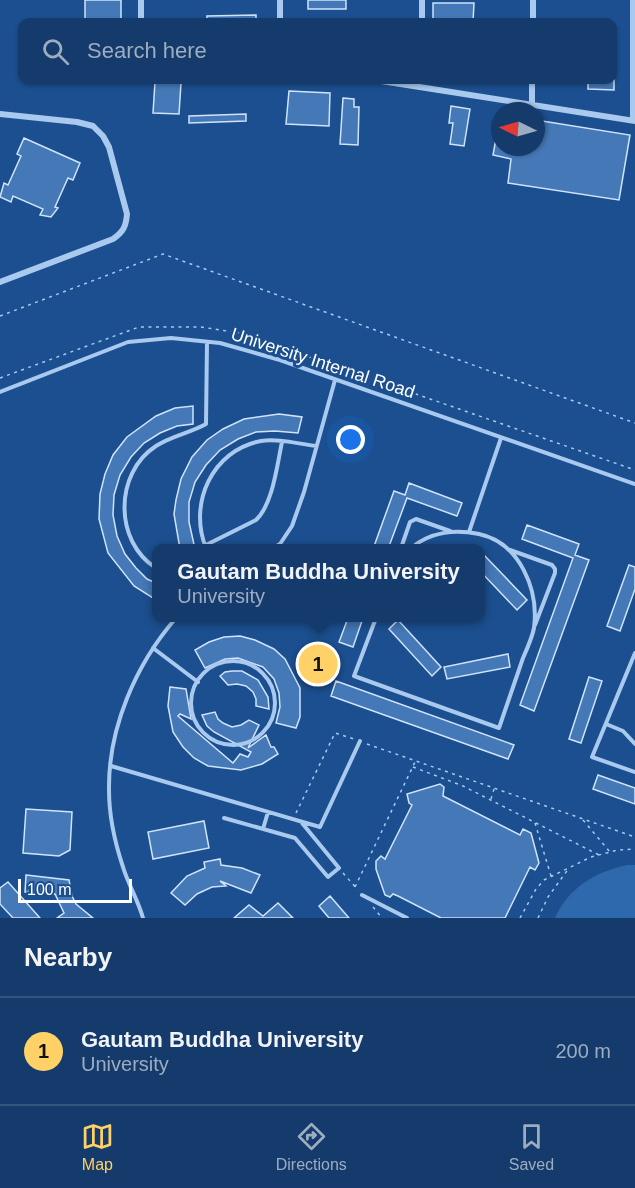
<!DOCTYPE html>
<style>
:root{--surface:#143b6b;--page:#214673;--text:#f1f3f6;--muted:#9dadc1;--line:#33557e;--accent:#ffd166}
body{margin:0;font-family:Arial,sans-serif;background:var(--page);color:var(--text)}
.compass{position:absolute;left:491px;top:102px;width:54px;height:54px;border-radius:50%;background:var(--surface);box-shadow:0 2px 4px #0004;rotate:275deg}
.scale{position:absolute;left:18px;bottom:15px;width:114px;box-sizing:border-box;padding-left:6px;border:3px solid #fff;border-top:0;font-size:16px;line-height:21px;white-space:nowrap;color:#fff;-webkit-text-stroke:4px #1b4f8f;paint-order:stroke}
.you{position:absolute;left:351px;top:440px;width:21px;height:21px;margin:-15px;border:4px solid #fff;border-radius:50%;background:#1a73e8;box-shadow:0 0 0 9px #1a73e833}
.badge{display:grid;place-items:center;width:39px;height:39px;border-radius:50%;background:var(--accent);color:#111;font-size:20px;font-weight:700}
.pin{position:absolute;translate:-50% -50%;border:3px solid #fff;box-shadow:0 2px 6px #0006}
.popup{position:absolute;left:152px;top:544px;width:333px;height:78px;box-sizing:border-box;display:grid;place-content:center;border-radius:12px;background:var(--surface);filter:drop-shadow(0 2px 4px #0005);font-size:20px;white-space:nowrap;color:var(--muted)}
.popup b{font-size:22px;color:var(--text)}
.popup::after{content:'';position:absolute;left:50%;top:100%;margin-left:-12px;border:12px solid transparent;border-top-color:var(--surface)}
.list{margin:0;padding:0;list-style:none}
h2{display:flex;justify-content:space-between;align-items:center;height:78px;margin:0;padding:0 24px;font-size:26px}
h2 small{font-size:20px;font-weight:400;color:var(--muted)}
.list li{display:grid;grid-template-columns:39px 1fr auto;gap:18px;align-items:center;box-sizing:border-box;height:108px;padding:0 24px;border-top:2px solid var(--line)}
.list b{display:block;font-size:22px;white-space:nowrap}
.list p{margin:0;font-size:20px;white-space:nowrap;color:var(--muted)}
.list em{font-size:20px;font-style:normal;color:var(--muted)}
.icon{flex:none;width:33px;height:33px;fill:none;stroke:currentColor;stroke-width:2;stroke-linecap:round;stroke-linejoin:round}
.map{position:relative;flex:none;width:635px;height:918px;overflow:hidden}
.search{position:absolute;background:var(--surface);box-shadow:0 2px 4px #0004;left:18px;right:18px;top:18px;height:66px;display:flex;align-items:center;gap:15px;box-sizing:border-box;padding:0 21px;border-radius:12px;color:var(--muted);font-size:22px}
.sheet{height:186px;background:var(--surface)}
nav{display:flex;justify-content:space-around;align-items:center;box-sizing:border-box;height:84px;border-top:2px solid var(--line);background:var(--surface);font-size:16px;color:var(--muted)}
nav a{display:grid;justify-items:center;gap:3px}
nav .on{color:var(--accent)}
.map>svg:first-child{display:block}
</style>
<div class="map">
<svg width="635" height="918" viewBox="0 0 635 918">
<rect width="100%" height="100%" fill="#1b4f8f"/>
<path fill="#2e69ad" d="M627,865h8v53h-80c13,-30 40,-46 72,-53z"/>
<path fill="#4478b7" stroke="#cfe3fa" stroke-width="1.5" d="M85,0h36v19h-36z
M308,0h38v9h-38z
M433,3h41l-1,19h-40z
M256,15v7h-49v-6z
M588,80h26v10l-26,-1z
M155,82l26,1 -2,31 -26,-1z
M289,91l41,2 -1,33 -43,-2z
M343,98l11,1v8h5l-1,38 -18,-1z
M451,106l19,3 -6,37 -14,-2 3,-21h-4z
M246,114v7l-57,2v-7z
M536,120l94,15 -11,65 -111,-17 3,-24 -18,-4 4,-22 3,1v13h36z
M24,138l56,25 -7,17 -5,-2 -13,29 3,1 -7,9 -11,-2 3,-6 -30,-13 -2,6 -11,-5 4,-14 4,2 13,-29 -4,-2z
M193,406v18l-16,2 -17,7 -16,10 -13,14 -11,18 -6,20 -1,20 4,21 8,18 11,14 11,11 9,4v17l-22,-14 -26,-33 -9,-34 1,-25 5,-20 8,-19 14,-18 29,-21 19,-8z
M279,414l23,3 -4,16 -23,-2 -19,1 -18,7 -18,11 -14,15 -11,17 -6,20v20l6,27h-15l-6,-35 2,-14 5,-21 11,-22 15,-17 16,-11 21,-10z
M409,483l53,20 -5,13 -50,-18 -19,51h-15l21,-58 11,4z
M527,525l52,19 -4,11 14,5 -55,151 -14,-6 53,-147 -51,-19z
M484,555l43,45 -10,10 -37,-39v-12z
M629,565l6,2v22l-15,42 -13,-5z
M348,618h15l-10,29 -14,-5z
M398,620l43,47 -9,9 -43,-47z
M240,636l15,4 19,9 11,10 15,29v29l-4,11 -20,-5 4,-16 -1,-14 -5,-14 -11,-12 -25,-9 -13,1 -20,9 -10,-18 14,-8 15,-5z
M508,654l2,13 -63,12 -3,-12z
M232,671h10l16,9 10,17 1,12 -13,-3v-7l-3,-7 -7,-6 -9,-2 -9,1 -8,-9 5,-4z
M589,677l13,4 -21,62 -12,-4z
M336,681l178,64 -6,14 -177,-63z
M170,687l16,2 5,30 -11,-5 -2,2 55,47 7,-9 8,3 3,-5 -37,-20 -7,-6 -5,-11 13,-3 3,7 5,4 9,4 9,-2 8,-5 10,5 -11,23 18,-13 5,12h3l4,7 -16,10 -21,6 -33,-4 -14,-8 -11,-11 -10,-15 -5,-26z
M598,775l37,13v16l-42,-15z
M440,784l4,3 -1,9 77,39 3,-6 8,4 8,30 -4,7 -5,-3 -25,51h-64l-43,-22 -5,-2 -3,3 -5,-2 -9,-26v-8l5,-5 4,3 27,-54 -3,-2 -2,-9z
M26,809l46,3 -2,38 -11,6 -36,-3z
M204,821l5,27 -56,11 -5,-27z
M220,859l1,6 21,3 18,7 -9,18 -31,-12 6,5 -14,1 -15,7 -12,11 -14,-12 16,-17 18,-8 -1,-6z
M26,875l43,5 3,16 4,8 17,14h-36l7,-5 -9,-19 -30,-2z
M8,882l32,36h-27l-13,-14v-16z
M330,896l19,22h-20l-10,-12z
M278,903l15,15h-59l15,-13 14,11z"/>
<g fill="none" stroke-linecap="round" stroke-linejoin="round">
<path stroke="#a9c9ee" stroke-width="1.5" stroke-dasharray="3 4.5" stroke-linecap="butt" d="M0,316l163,-62 472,169
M0,378l139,-51h62l39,6 395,137
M367,744l268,93
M413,767l50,19 136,69
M491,799l3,-10
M296,813l39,-80 19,6
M583,820l27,32
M535,823l16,53
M343,873l15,17
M355,887l60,-125
M373,907l9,11
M520,918l16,-29 8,-9 47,-23 27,-7 17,-1
M538,918l10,-21 21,-29"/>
<path stroke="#a9c9ee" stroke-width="4" d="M0,392l128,-50 43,-4 49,5 60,17 355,124
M469,532l32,-94
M204,546l52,-26c17,-16 21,-55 26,-78
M206,548c-18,-44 6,-98 55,-107 17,-3 38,3 55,5
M273,548l7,-4 12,-18 12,-34 31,-112
M401,548l9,-26 6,-3 34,12
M510,550l42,15 3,4v4l-20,52
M156,568c-42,-26 -42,-95 0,-122 15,-10 34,-13 50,-22l1,-82
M376,618l-22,58 145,52c8,-23 16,-47 24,-70 4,-9 9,-20 11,-30 5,-38 -14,-85 -55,-94 -24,-5 -49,-2 -68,14
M153,648l45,34
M635,653l-43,104 43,15
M191 703a42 42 0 1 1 84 0a42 42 0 1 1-84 0Z
M606,724l17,7 12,13
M111,766l209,61 40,-86
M224,818l71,20 33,39 11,-9 -37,-45
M263,829l5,-17
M362,895l45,23
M143,918c-5,-18 -15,-34 -20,-51 -8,-24 -14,-52 -14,-77 -1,-62 27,-126 67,-172"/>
<path stroke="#a9c9ee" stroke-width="6" d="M141,0v22
M422,0v22
M280,22v-22
M533,22v-22
M375,80l260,41
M532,104v-24
M0,114l77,8 16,4 10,10 6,11 18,67c-1,13 -4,18 -14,25l-113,43
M633,120v-120"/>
</g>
<g text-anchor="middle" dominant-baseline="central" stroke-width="6" stroke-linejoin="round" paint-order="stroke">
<g font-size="18" fill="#fff" stroke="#1b4f8f">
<text transform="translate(323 363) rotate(18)">University Internal Road</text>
</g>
</g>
</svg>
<svg class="compass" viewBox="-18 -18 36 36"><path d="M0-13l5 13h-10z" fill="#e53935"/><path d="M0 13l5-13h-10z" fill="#9dadc1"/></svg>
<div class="scale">100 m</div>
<div class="you"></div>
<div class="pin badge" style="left:318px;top:664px">1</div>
<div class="popup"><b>Gautam Buddha University</b>University</div>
<div class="search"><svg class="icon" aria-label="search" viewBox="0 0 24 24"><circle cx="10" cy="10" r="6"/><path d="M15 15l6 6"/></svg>Search here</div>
</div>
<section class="sheet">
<h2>Nearby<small></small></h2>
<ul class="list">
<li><span class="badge">1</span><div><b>Gautam Buddha University</b><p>University</p></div><em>200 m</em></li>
</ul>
</section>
<nav>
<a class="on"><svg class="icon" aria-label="map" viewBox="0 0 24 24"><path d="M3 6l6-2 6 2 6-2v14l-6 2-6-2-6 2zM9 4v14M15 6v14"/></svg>Map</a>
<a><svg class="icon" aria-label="directions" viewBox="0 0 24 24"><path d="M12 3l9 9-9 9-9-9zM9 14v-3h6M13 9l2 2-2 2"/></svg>Directions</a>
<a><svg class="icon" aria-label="saved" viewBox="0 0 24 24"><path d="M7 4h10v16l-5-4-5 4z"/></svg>Saved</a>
</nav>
